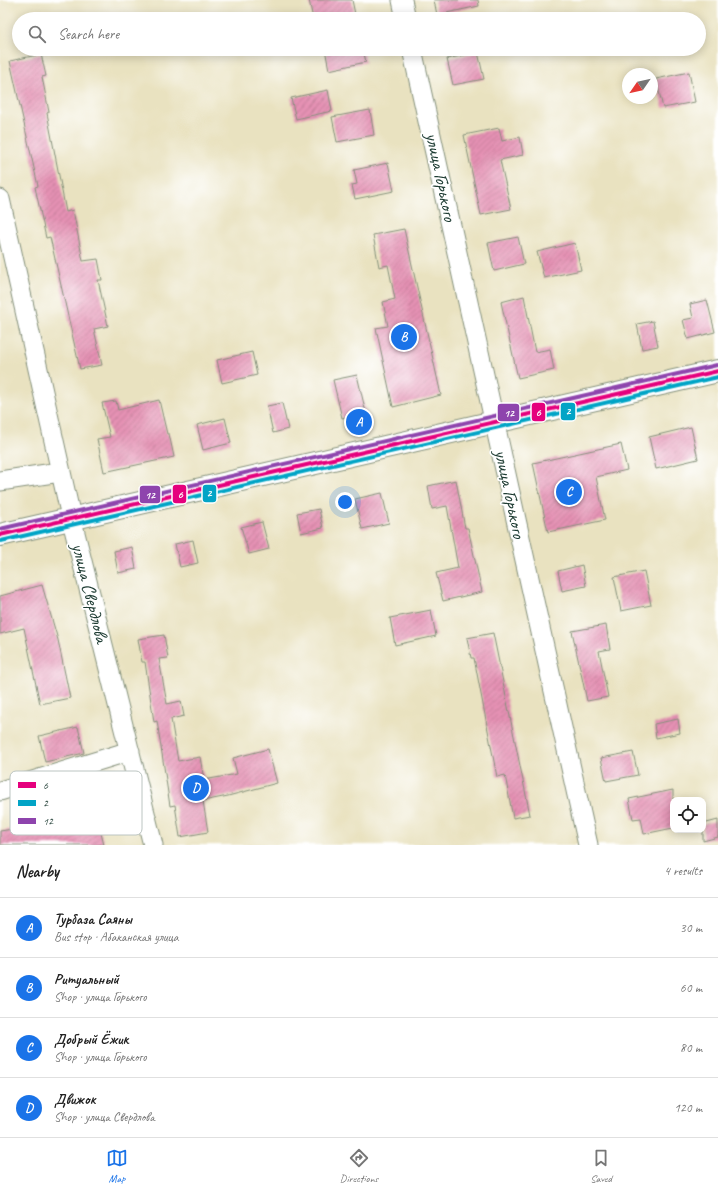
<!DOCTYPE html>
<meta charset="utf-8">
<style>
:root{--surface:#fff;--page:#f2f2f2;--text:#222;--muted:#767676;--line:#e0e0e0;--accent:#1a73e8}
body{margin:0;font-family:Caveat,sans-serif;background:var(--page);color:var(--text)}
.controls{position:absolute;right:12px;bottom:12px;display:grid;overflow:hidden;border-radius:8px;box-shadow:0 2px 10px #0003}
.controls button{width:36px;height:36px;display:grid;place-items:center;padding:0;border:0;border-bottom:1px solid var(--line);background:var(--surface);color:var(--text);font:20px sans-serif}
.compass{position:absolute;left:622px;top:68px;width:36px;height:36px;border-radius:50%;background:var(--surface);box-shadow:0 2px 10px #0003;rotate:236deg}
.you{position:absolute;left:345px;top:502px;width:14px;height:14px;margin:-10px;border:3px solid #fff;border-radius:50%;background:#1a73e8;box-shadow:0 0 0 6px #1a73e833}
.badge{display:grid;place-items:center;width:26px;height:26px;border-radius:50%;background:var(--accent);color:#fff;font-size:13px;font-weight:700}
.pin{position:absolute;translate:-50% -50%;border:2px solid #fff;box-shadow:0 1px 4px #0006}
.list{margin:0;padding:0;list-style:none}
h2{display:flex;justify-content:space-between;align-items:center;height:52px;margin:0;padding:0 16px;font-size:17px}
h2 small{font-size:13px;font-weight:400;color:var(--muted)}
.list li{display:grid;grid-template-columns:26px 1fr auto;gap:12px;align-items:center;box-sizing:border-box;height:60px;padding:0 16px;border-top:1px solid var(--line)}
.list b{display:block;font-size:15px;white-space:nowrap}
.list p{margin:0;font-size:13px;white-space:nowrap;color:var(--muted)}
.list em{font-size:13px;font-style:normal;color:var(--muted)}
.icon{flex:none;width:22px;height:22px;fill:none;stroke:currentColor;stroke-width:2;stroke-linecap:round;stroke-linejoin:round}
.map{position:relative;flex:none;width:718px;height:845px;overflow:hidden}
.search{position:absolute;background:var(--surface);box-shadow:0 2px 10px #0003;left:12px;right:12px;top:12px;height:44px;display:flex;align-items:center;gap:10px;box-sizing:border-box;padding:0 14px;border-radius:22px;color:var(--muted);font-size:15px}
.sheet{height:292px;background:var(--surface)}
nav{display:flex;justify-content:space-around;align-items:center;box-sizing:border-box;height:56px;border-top:1px solid var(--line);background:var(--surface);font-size:11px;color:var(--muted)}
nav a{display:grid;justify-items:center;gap:2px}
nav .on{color:var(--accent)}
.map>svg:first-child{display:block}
</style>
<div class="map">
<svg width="718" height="845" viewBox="0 0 718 845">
<defs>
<pattern id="building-hatch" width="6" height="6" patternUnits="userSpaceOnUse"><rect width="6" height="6" fill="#e591b4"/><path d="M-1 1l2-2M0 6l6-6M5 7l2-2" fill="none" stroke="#b97893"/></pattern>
</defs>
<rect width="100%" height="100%" fill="#fff"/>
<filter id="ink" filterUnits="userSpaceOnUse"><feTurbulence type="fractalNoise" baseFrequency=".025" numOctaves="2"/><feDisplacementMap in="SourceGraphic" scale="8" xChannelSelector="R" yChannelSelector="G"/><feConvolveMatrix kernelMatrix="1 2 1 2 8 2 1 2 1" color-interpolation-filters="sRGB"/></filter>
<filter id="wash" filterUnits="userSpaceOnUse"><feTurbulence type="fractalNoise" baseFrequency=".012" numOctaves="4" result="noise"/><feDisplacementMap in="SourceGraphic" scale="16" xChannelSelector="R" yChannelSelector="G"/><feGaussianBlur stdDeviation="0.9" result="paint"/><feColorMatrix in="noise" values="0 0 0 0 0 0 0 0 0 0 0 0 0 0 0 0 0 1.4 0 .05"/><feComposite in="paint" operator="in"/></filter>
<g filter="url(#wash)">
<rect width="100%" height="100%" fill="#e9e2c0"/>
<g id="blocks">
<path fill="url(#building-hatch)" d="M309,0h43l4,19h-43z
M434,0h44l1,6 -42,9z
M325,49h38l3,13 -37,8z
M478,52l6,27 -31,6 -6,-26z
M41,54l5,22 -4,1 7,35 -2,1 19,99 7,-2 10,51 15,-2 4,21h-4l10,46 -14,3 8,36 -22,4 -30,-132 -4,1 -11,-51 3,-1 -28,-125z
M689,72l6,30 -32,6 -7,-29z
M328,90l4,21 -36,8 -5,-21z
M370,110l4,25 -37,7 -5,-25z
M499,128l3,13 18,-4 3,18 -23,5 11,49 -30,6 -17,-80z
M388,163l6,28 -39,8 -3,-14 5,-1 -3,-14z
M404,229l37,166 -48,12 -17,-79 12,-2 -5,-24 12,-3 -7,-34 -9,2 -6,-32z
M518,237l6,27 -30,7 -6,-28z
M575,243l6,27 -37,8 -7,-26z
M524,296l11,56 15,-3 4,21 -36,8 -17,-76z
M707,300l8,32 -27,7 -5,-19 10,-2 -3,-14z
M653,321l5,25 -16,3 -5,-25z
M252,352l5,23 -35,8 -5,-23z
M357,375l9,38 -24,5 -9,-38z
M159,400l8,34h2l5,23 -70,15 -7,-33 13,-2 -8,-34 14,-2 2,9z
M282,403l6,26 -15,4 -6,-27z
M225,418l6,25 -28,7 -6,-25z
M691,427l7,32 -42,10 -7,-32z
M621,444l6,26 -31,7 9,43 -57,12 -15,-69z
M456,480l9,48h3l14,64 -39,9 -7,-28 22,-5 -11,-62 -15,3 -4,-23z
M382,493l7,30 -27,6 -7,-30z
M319,509l4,19 -22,5 -4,-20z
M262,522l7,27 -20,5 -8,-27z
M193,540l5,23 -18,4 -5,-23z
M132,547l4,22 -18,4 -4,-22z
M582,565l4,21 -24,5 -4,-20z
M644,571l7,34 -30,6 -7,-34z
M42,585l16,55 12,58 -30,6 -16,-76 -24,6v-38z
M431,610l5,26 -41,9 -5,-27z
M606,625l4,24 -11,2 9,46 -21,4 -15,-70z
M493,633l37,182 -17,3 -8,-43 -8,2 -23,-119h-3l-4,-20z
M164,635l4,23 -9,1 8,45 14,-3 3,15 -13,3 7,42 22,-4 4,23 33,-6 -4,-16 35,-9 9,34 -49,13 -25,5 5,31 -28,5 -5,-32 -5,1 -13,-85 -3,1 -9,-60h-3l-4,-23z
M678,719l2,14 -24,5 -2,-14z
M78,727l6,26 -39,9 -6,-26z
M633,752l5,23 -32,6 -5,-23z
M87,779l17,66h-104v-14l72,-11 -9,-35z
M673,790v38l-29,6 -3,-16 -8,1 -4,-20z
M718,820v17l-15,4v-17z"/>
</g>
</g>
<g filter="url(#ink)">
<use href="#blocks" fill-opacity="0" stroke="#84907a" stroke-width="1"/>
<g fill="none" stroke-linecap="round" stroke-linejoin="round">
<defs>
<path id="minor" d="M402,0l4,19
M412,49l176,796
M0,199l71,318 82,328
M0,481l60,-9
M0,791l130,-40"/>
<path id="major" d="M0,535l718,-164"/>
</defs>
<use href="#minor" stroke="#84907a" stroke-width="21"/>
<use href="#major" stroke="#84907a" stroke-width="24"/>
<use href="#minor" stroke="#fff" stroke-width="19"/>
<use href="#major" stroke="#fff" stroke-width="22"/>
<defs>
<path id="bus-1" d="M0,535l718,-164"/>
<path id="bus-2" d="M1,541l717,-164"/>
<path id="bus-3" d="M0,529l717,-164"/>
</defs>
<use href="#bus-1" stroke="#fff" stroke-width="7"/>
<use href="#bus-2" stroke="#fff" stroke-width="7"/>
<use href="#bus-3" stroke="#fff" stroke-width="7"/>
<use href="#bus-1" stroke="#e5007d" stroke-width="4"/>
<use href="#bus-2" stroke="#02a4c6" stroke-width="4"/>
<use href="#bus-3" stroke="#8e44ad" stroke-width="4"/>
</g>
</g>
<g text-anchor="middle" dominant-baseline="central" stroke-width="3.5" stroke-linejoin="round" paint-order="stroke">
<g font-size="19" fill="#1f3d34" stroke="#fff">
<text transform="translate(441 177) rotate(78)">улица Горького</text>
<text transform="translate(510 494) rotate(78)">улица Горького</text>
<text transform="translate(90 593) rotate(76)">улица Свердлова</text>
</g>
</g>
<rect x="10" y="771" width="132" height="64" rx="6" fill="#fff" stroke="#bcc5c2" stroke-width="1"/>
<rect x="18" y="782" width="18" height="6" fill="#e5007d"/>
<rect x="18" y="800" width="18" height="6" fill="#02a4c6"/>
<rect x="18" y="818" width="18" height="6" fill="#8e44ad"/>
<g font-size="11" fill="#1f3d34">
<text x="43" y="789">6</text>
<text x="43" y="807">2</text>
<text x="43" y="825">12</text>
</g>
<g stroke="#fff" stroke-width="1.5">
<rect x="560" y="402" width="16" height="19" rx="4" fill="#02a4c6"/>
<rect x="531" y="402" width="15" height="20" rx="4" fill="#e5007d"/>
<rect x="497" y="403" width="23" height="19" rx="4" fill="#8e44ad"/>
<rect x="202" y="484" width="15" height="19" rx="4" fill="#02a4c6"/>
<rect x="172" y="484" width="15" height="20" rx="4" fill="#e5007d"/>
<rect x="139" y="485" width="22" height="19" rx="4" fill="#8e44ad"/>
</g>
<g font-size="11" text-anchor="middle" font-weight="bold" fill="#fff">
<text x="568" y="415">2</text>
<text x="538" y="416">6</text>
<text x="509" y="417">12</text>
<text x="209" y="497">2</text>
<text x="180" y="498">6</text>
<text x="150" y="499">12</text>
</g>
</svg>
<div class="controls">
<button><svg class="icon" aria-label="locate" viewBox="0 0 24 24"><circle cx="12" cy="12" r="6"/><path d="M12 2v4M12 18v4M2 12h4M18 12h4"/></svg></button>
</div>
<svg class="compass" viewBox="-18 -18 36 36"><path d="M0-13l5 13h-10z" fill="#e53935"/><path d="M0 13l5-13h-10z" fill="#767676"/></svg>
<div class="you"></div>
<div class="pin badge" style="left:359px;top:422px">A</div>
<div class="pin badge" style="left:404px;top:337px">B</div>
<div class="pin badge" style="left:569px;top:492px">C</div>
<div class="pin badge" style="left:196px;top:788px">D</div>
<div class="search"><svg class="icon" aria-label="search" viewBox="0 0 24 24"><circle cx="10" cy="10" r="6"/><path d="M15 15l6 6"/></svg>Search here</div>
</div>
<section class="sheet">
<h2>Nearby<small>4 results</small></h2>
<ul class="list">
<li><span class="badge">A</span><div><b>Турбаза Саяны</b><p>Bus stop · Абаканская улица</p></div><em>30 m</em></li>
<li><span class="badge">B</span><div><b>Ритуальный</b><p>Shop · улица Горького</p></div><em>60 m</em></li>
<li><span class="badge">C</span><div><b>Добрый Ёжик</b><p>Shop · улица Горького</p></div><em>80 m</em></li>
<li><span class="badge">D</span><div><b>Движок</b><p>Shop · улица Свердлова</p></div><em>120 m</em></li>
</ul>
</section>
<nav>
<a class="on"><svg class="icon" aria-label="map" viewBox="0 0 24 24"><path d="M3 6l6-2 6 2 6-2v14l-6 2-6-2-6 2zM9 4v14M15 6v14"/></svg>Map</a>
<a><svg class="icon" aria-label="directions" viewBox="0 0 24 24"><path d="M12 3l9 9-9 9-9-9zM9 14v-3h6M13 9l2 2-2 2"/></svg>Directions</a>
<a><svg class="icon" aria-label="saved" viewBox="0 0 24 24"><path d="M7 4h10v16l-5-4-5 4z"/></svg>Saved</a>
</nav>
